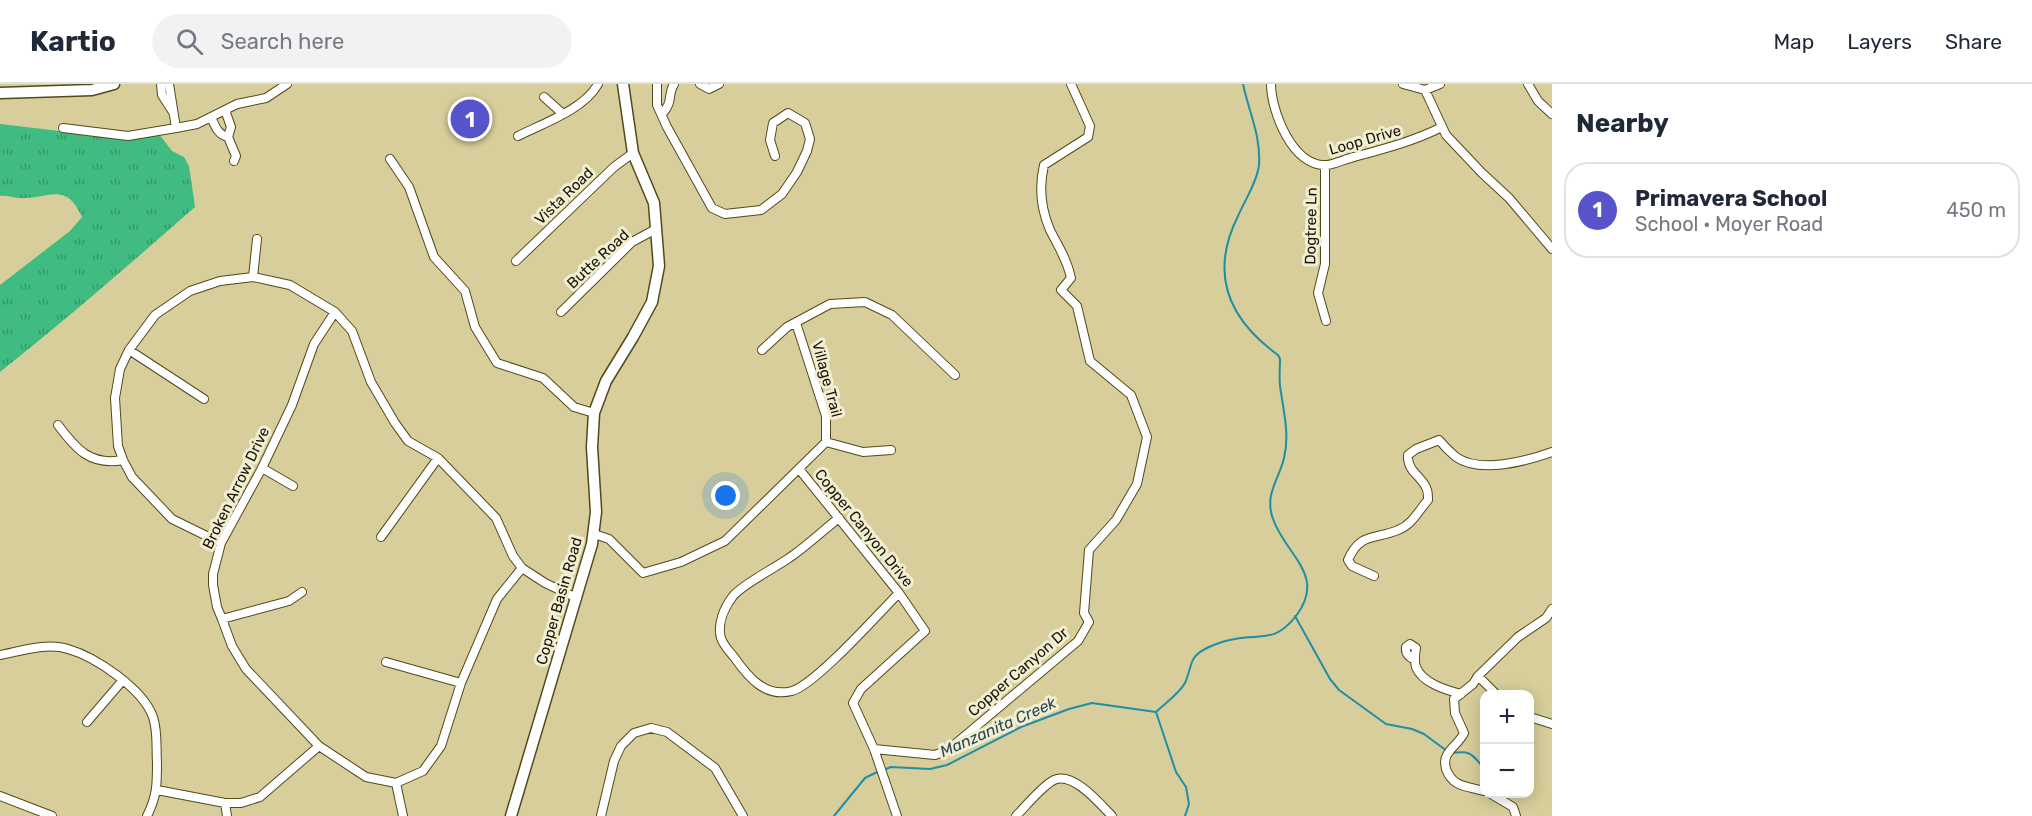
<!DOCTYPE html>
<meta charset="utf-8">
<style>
:root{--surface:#fff;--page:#f2f2f3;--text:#1f2937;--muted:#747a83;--line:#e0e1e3;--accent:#5754cb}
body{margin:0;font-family:Rubik,sans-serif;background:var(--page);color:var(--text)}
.controls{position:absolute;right:18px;bottom:18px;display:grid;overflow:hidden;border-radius:12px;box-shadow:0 3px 15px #0003}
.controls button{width:54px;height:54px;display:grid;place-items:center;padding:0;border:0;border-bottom:2px solid var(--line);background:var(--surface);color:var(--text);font:30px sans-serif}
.you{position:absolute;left:726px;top:412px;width:21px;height:21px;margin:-15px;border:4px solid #fff;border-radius:50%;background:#1a73e8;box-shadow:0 0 0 9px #1a73e833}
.badge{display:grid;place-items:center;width:39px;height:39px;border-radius:50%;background:var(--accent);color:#fff;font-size:20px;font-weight:700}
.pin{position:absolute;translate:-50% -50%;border:3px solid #fff;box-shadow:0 2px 6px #0006}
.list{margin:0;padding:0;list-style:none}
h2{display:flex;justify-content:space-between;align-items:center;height:78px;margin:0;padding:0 24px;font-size:26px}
h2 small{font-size:20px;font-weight:400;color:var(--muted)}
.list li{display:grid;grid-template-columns:39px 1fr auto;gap:18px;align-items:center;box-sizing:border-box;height:96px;margin:0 12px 12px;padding:0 12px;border:2px solid var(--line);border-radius:24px}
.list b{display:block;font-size:22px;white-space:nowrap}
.list p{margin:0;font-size:20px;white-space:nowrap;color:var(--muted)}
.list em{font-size:20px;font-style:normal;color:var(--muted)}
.icon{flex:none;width:33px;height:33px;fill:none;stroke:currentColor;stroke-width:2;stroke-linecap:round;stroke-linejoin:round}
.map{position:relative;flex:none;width:1552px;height:732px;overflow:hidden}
header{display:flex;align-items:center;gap:36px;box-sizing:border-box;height:84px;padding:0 30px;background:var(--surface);border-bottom:2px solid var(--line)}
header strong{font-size:28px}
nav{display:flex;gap:33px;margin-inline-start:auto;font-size:21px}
.search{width:420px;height:54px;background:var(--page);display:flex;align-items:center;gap:15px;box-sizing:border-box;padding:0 21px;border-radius:33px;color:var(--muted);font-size:22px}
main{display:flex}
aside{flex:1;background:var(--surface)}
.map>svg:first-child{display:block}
</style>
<header>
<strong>Kartio</strong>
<div class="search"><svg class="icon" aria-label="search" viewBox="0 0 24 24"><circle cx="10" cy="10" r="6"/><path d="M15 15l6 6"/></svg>Search here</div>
<nav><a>Map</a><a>Layers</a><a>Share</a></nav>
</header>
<main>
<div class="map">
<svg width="1552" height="732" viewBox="0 0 1552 732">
<defs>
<pattern id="grass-tufts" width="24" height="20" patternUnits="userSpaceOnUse" patternTransform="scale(1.5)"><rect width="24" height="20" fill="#40bc82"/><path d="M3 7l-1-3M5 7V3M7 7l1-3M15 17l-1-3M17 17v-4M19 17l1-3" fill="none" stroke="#359868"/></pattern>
</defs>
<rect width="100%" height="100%" fill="#d7ce9b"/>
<path fill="url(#grass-tufts)" d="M0,40l120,14h21l18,-4 13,17 12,6 5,9 6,41c-64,56 -128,112 -195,165v-87l70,-54 12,-14c-17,-37 -33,-17 -63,-19 -7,0 -12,-3 -19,-2z"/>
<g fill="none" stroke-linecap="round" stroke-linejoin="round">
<path stroke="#208ea3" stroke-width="2" d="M1295,532l35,63 9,11 47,34 26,5 12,5 23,17
M1156,628l20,60 10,15 3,17 -4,12
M1452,669c20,-3 20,2 32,15
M834,732l31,-38 10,-5 16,-6 39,2 17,-4 74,-38 48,-18 23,-6 64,9c9,-9 23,-18 29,-29 8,-17 2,-26 24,-36 7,-3 17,-7 26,-8 26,-5 40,4 61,-23 31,-41 -10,-60 -23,-97 -9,-25 6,-39 11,-61 6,-23 -1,-50 -4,-72 -1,-9 0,-18 0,-27l-2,-4c-50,-36 -69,-81 -40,-139 7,-16 19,-34 21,-51 2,-29 -10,-53 -16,-81"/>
<defs>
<path id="street" d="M161,0l1,11 11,17
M169,0l7,44
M657,0v21l10,22 45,81 13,6 36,-4 21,-16 15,-22 10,-21 3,-12 -5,-16 -17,-10 -15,10 -3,17 5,16
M700,0l9,5 10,-5
M1271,0c0,27 22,84 56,81 9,-1 18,-6 27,-8 30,-8 60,-16 88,-30
M1403,0l22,6 21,45 36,38 27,25 43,51
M1528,0l10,17 14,13
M1425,6l15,-6
M544,13l19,17
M662,30c12,-13 5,-19 12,-30
M211,33c4,9 7,18 17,20l3,-10 -6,-17
M63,44l65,8 48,-8 21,-4 40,-20 29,-6 21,-14
M518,52c24,-12 67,-27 80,-52
M228,53l8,19 -2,5
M390,75l19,28 25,70 31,34 10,36 22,36 46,15 31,29 20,6
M1325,81v99l-7,29 8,28
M516,177l98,-94 19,-14
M253,193l4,-38
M335,228l-21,32 -22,61 -30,63 -41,75 -8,31v11l4,22 5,12 10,27 14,23 73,77 47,31 30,6
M561,228l71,-70 24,-13
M129,266l75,49
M762,266l25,-23 43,-23 35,-2 27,13 63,60
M58,341c18,24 32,41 65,35
M826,358l37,10 28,-2
M262,384l31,18
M799,385l100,124 26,38 -64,58 -8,14 21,46 23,67
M839,434c-17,13 -32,28 -50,40 -14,10 -46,26 -56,38 -9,12 -16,28 -12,42 2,7 9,14 13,19 14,20 31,41 58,34 23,-6 87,-78 107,-98
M594,450l15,5 34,34 38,-11 44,-21 101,-99v-26l-30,-93
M381,453l57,-79
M221,459l-49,-24 -40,-42 -9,-17 -5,-14 -3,-48 5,-29 9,-19 26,-35 35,-24 30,-10 33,-4 37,8 45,27 17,19 19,51 24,41 13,18 30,17 58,60 17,38 9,12 23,15 32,15
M1374,492l-22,-10 -4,-6c12,-28 27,-20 50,-30 14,-5 21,-20 30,-30 0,-4 0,-7 -1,-10 -4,-14 -20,-17 -19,-35l8,-6 23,-9c5,6 11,12 17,17 24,17 71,4 96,-5
M222,535l67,-18 13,-9
M0,571c21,-4 47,-13 68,-6 28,8 75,40 85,68 5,15 3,31 4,46 0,22 0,33 -10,53
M1415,576c-6,-3 -10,-6 -9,-13l4,-3 6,4c-1,6 -2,13 0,19 6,16 30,23 45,27
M386,578l75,21
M1478,592l-5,8 -19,15 1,14 9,20c-4,9 -13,14 -17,22 -3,5 -2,9 -1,14 7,19 22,17 38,22
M1496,610l-18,-18 40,-39 28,-19 6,-9
M1530,633l22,7
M87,638l36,-42
M874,665l61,6 13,-5 130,-109 11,-19 -5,-9 5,-63 27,-30 21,-36 10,-47 -16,-42 -41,-34 -13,-55 -16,-16 10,-12c-4,-19 -13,-32 -21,-48 -9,-21 -11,-44 -6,-65l44,-28 2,-11 -19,-42
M396,699l27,-12 18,-25 20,-63 36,-84 25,-31
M396,699l7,33
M157,706l68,13h16l19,-6 59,-51
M1491,710l22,13 3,9
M0,712l52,20
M225,719l2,13
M601,732l13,-55 7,-15 13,-13 17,-5 16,4 48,36 28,48
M1016,732c10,-10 26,-30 38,-36 19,-9 46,24 58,36"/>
<path id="secondary" d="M0,9l92,-3 22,-6
M511,732l81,-272 4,-32 -4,-65 2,-34 12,-32 27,-44 19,-35 7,-36 -5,-63 -21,-50 -10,-69"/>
</defs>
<use href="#street" stroke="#524a1a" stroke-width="10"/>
<use href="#secondary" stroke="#524a1a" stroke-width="13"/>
<use href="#street" stroke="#fff" stroke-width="8"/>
<use href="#secondary" stroke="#fff" stroke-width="10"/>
</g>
<g text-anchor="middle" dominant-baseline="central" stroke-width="6" stroke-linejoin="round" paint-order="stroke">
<g font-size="15" fill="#181403" stroke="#f2eed4">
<text transform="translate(1365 56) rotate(-16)">Loop Drive</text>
<text transform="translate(564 112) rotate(-44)">Vista Road</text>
<text transform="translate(1311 142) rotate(-89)">Dogtree Ln</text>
<text transform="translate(598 175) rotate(-43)">Butte Road</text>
<text transform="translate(827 295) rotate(75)">Village Trail</text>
<text transform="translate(236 404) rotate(-64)">Broken Arrow Drive</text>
<text transform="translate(864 444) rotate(51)">Copper Canyon Drive</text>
<text transform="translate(559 517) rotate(-74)">Copper Basin Road</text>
<text transform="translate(1018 588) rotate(-41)">Copper Canyon Dr</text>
</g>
<g font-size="16" font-style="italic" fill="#2d4a53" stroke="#f2eed4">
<text transform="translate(998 643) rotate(-24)">Manzanita Creek</text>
</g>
</g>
</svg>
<div class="controls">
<button>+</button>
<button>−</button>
</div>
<div class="you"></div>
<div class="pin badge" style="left:470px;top:35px">1</div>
</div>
<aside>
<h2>Nearby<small></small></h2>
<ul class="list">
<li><span class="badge">1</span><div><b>Primavera School</b><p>School · Moyer Road</p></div><em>450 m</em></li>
</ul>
</aside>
</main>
